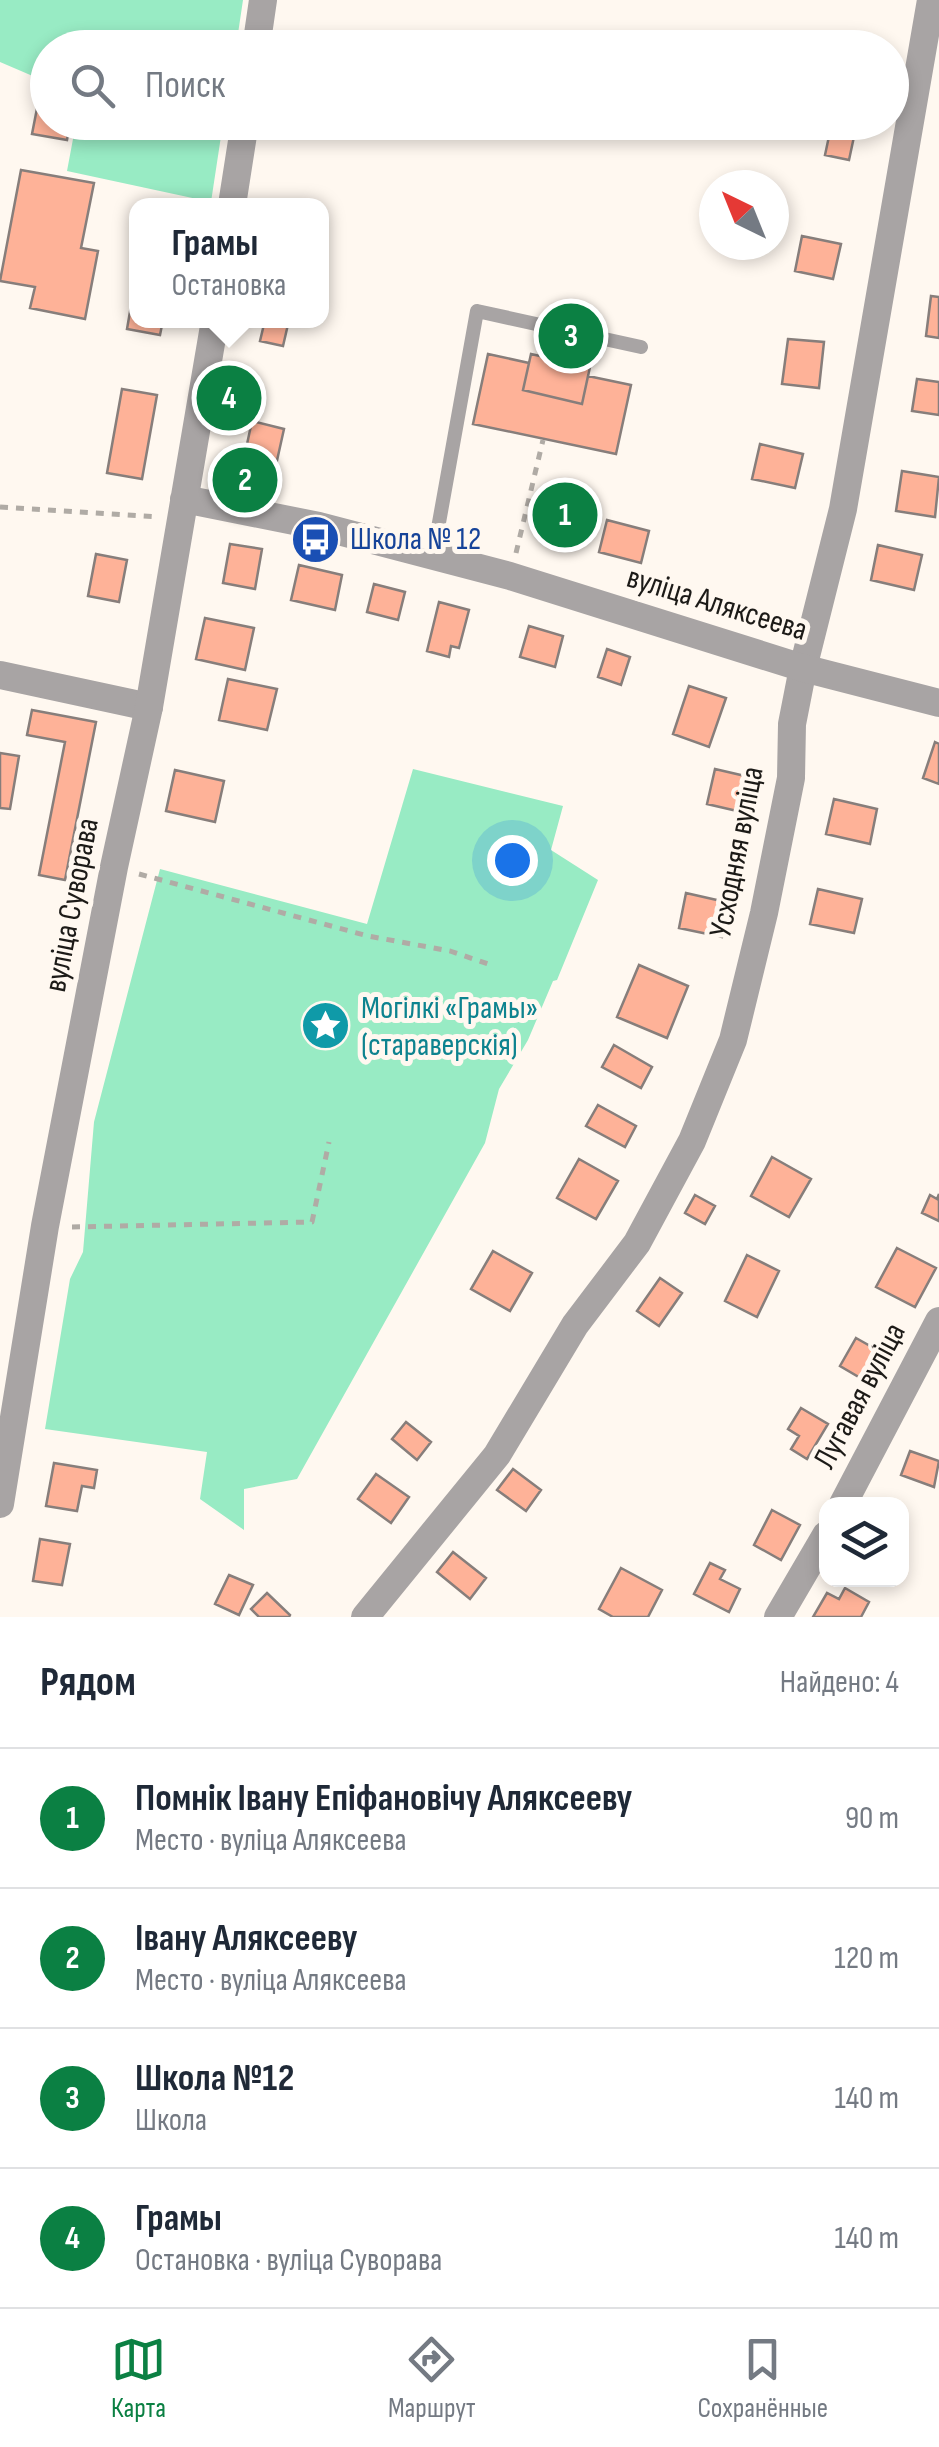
<!DOCTYPE html>
<html lang="ru">
<meta charset="utf-8">
<style>
:root{--surface:#fff;--page:#f6f6f7;--text:#1f2937;--muted:#747a83;--line:#e0e1e3;--accent:#0b8043}
body{margin:0;font-family:"Sofia Sans Condensed",sans-serif;background:var(--page);color:var(--text)}
.controls{position:absolute;right:30px;bottom:30px;display:grid;overflow:hidden;border-radius:20px;box-shadow:0 5px 15px #0003}
.controls button{width:90px;height:90px;display:grid;place-items:center;padding:0;border:0;border-bottom:2px solid var(--line);background:var(--surface);color:var(--text);font:50px sans-serif}
.compass{position:absolute;left:699px;top:170px;width:90px;height:90px;border-radius:50%;background:var(--surface);box-shadow:0 5px 15px #0003;rotate:317deg}
.you{position:absolute;left:512px;top:860px;width:35px;height:35px;margin:-25px;border:8px solid #fff;border-radius:50%;background:#1a73e8;box-shadow:0 0 0 15px #1a73e833}
.badge{display:grid;place-items:center;width:65px;height:65px;border-radius:50%;background:var(--accent);color:#fff;font-size:32px;font-weight:700}
.pin{position:absolute;translate:-50% -50%;border:5px solid #fff;box-shadow:0 2px 10px #0006}
.popup{position:absolute;left:129px;top:198px;width:200px;height:130px;box-sizing:border-box;display:grid;place-content:center;border-radius:20px;background:var(--surface);filter:drop-shadow(0 2px 8px #0005);font-size:32px;white-space:nowrap;color:var(--muted)}
.popup b{font-size:38px;color:var(--text)}
.popup::after{content:'';position:absolute;left:50%;top:100%;margin-left:-20px;border:20px solid transparent;border-top-color:var(--surface)}
.list{margin:0;padding:0;list-style:none}
h2{display:flex;justify-content:space-between;align-items:center;height:130px;margin:0;padding:0 40px;font-size:42px}
h2 small{font-size:32px;font-weight:400;color:var(--muted)}
.list li{display:grid;grid-template-columns:65px 1fr auto;gap:30px;align-items:center;box-sizing:border-box;height:140px;padding:0 40px;border-top:2px solid var(--line)}
.list b{display:block;font-size:38px;white-space:nowrap}
.list p{margin:0;font-size:32px;white-space:nowrap;color:var(--muted)}
.list em{font-size:32px;font-style:normal;color:var(--muted)}
.icon{flex:none;width:55px;height:55px;fill:none;stroke:currentColor;stroke-width:2;stroke-linecap:round;stroke-linejoin:round}
.map{position:relative;flex:none;width:939px;height:1617px;overflow:hidden}
.search{position:absolute;background:var(--surface);box-shadow:0 5px 15px #0003;left:30px;right:30px;top:30px;height:110px;display:flex;align-items:center;gap:25px;box-sizing:border-box;padding:0 35px;border-radius:55px;color:var(--muted);font-size:38px}
.sheet{height:690px;background:var(--surface)}
nav{display:flex;justify-content:space-around;align-items:center;box-sizing:border-box;height:140px;border-top:2px solid var(--line);background:var(--surface);font-size:28px;color:var(--muted)}
nav a{display:grid;justify-items:center;gap:5px}
nav .on{color:var(--accent)}
.map>svg:first-child{display:block}
</style>
<div class="map">
<svg width="939" height="1617" viewBox="0 0 939 1617">
<rect width="100%" height="100%" fill="#fff8f0"/>
<path fill="#98ebc4" d="M0,0h243l-7,47 -188,1 -1,31 -12,-2 -35,-15z
M76,123h147l-12,79 -144,-31z
M413,769l150,37 -12,44 47,30 -41,100 -4,1 -25,59 -29,49 -14,54 -188,336 -53,10v41l-44,-31 7,-47 -162,-23 25,-150 13,-27 11,-130 66,-253 207,55z"/>
<path fill="#feb298" stroke="#877e7b" stroke-width="2.5" d="M41,88l7,1v33h22l-3,18 -35,-6z
M296,122h34l-1,10 -34,-4z
M831,127l24,5 -6,28 -24,-5z
M21,170l73,13 -13,65 17,3 -13,68 -55,-11 5,-21 -35,-6z
M802,236l39,8 -8,35 -38,-8z
M136,277v43h27l-3,15 -33,-6z
M931,296l8,1v41l-13,-2z
M265,320h24l-6,26 -23,-5z
M788,339l36,3 -5,46 -37,-4z
M488,354l41,9 -6,27 59,14 6,-28 43,9 -15,69 -143,-30z
M531,354l59,13 -8,37 -59,-14z
M917,379l22,3v33l-27,-4z
M122,389l35,6 -15,84 -35,-6z
M252,421l32,8 -8,36 -32,-7z
M760,444l43,10 -8,34 -43,-9z
M902,471l37,6 -4,40 -39,-6z
M607,520l42,11 -8,32 -42,-11z
M230,544l32,5 -7,40 -32,-6z
M878,545l44,10 -8,35 -43,-10z
M96,554l31,6 -8,42 -31,-6z
M299,565l43,10 -7,35 -44,-10z
M374,584l31,8 -7,28 -31,-8z
M439,602l30,8 -10,38 -8,-2 -2,11 -22,-6z
M205,618l49,10 -9,42 -49,-11z
M529,626l34,10 -8,31 -35,-10z
M607,649l23,8 -9,28 -23,-8z
M228,679l49,10 -10,41 -48,-10z
M689,686l37,12 -17,49 -36,-13z
M32,710l64,12 -31,158 -26,-5 26,-133 -38,-7z
M935,742l4,2v40l-16,-6z
M0,753l19,3 -9,53 -10,-1z
M715,769l43,10 -8,35 -43,-10z
M175,770l49,11 -9,41 -49,-11z
M834,799l43,10 -7,35 -44,-10z
M818,889l44,10 -8,34 -44,-9z
M686,893l44,10 -8,34 -43,-9z
M639,965l49,21 -21,52 -50,-21z
M614,1045l38,22 -11,21 -39,-21z
M598,1105l38,21 -11,21 -39,-21z
M772,1157l39,22 -22,38 -38,-21z
M579,1159l39,22 -22,38 -39,-21z
M939,1194v27l-17,-8 8,-18 7,4z
M695,1195l20,11 -10,18 -20,-11z
M897,1248l39,20 -21,39 -39,-20z
M493,1251l39,22 -22,38 -39,-22z
M747,1255l32,16 -22,46 -32,-16z
M660,1278l22,15 -23,33 -22,-15z
M856,1338l30,17 -17,28 -29,-17z
M801,1408l27,16 -21,35 -16,-10 8,-13 -11,-7z
M406,1422l25,20 -14,18 -25,-21z
M910,1451l29,10 -5,26 -33,-12z
M54,1463l43,7 -3,18 -12,-2 -5,25 -31,-5z
M513,1469l28,21 -15,21 -29,-21z
M376,1474l33,23 -18,26 -33,-24z
M772,1510l28,15 -19,35 -27,-15z
M40,1539l30,5 -8,41 -29,-4z
M453,1552l33,26 -16,21 -33,-27z
M710,1563l15,7 -5,9 20,10 -11,23 -35,-18z
M621,1568l41,22 -14,27h-35l-14,-8z
M229,1575l24,10 -14,30 -24,-11z
M845,1588l24,14 -8,15h-48l14,-24 12,6z
M267,1593l23,22 -1,2h-30l-8,-8z"/>
<g fill="none" stroke-linecap="round" stroke-linejoin="round">
<path stroke="#b0aba5" stroke-width="5" stroke-dasharray="8 8" stroke-linecap="butt" d="M0,507l158,10
M516,553l27,-113
M139,874l229,62 82,15 44,15
M72,1227l240,-5 17,-80"/>
<path stroke="#a8a4a4" stroke-width="14" d="M433,556l44,-245 164,36"/>
<path stroke="#a8a4a4" stroke-width="28" d="M0,675l149,32
M843,1504l96,-183
M365,1617l132,-162 78,-130 62,-82 55,-102 41,-101 31,-127 27,-135 1,-54 11,-56 40,-159 88,-509
M778,1617l48,-82"/>
<path stroke="#a8a4a4" stroke-width="28" d="M256,48l7,-48
M232,205l13,-83
M184,499l135,27 191,50 293,92 136,35
M0,1504l45,-278 69,-359 35,-160 66,-387"/>
</g>
<defs>
<symbol id="bus-disc" viewBox="-11 -11 22 22"><circle r="9.5" fill="#1a4fb4" stroke="#fff8f0"/><path d="M-5-6H5V4H4V6H2V4H-2V6H-4V4H-5ZM-3.5-4V0h7V-4ZM-3.5 1.2v1.5H-2V1.2ZM2 1.2v1.5H3.5V1.2Z" fill="#fff"/></symbol>
<symbol id="sight-disc" viewBox="-11 -11 22 22"><circle r="9.5" fill="#0f9aa8" stroke="#fff8f0"/><path d="M0-6L1.8-2.2L6-1.7L2.9 1.2L3.7 5.4L0 3.3L-3.7 5.4L-2.9 1.2L-6-1.7L-1.8-2.2Z" fill="#fff"/></symbol>
</defs>
<g fill-rule="evenodd">
<use href="#bus-disc" x="288" y="512" width="55" height="55"/>
<use href="#sight-disc" x="298" y="998" width="55" height="55"/>
</g>
<g text-anchor="middle" dominant-baseline="central" stroke-width="10" stroke-linejoin="round" paint-order="stroke">
<g font-size="32" fill="#164399" stroke="#fff8f0" text-anchor="start">
<text x="350" y="539">Школа № 12</text>
</g>
<g font-size="32" fill="#1c1a17" stroke="#fff8f0">
<text transform="translate(717 604) rotate(17)">вуліца Аляксеева</text>
<text transform="translate(737 852) rotate(-79)">Усходняя вуліца</text>
<text transform="translate(72 905) rotate(-79)">вуліца Суворава</text>
<text transform="translate(860 1396) rotate(-62)">Лугавая вуліца</text>
</g>
<g font-size="32" fill="#0d838f" stroke="#fff8f0" text-anchor="start">
<text x="361" y="1008">Могілкі «Грамы»<tspan x="361" dy="37">(стараверскія)</tspan></text>
</g>
</g>
</svg>
<div class="controls">
<button><svg class="icon" aria-label="layers" viewBox="0 0 24 24"><path d="M12 4l9 5-9 5-9-5zM3 14l9 5 9-5"/></svg></button>
</div>
<svg class="compass" viewBox="-18 -18 36 36"><path d="M0-13l5 13h-10z" fill="#e53935"/><path d="M0 13l5-13h-10z" fill="#747a83"/></svg>
<div class="you"></div>
<div class="pin badge" style="left:565px;top:515px">1</div>
<div class="pin badge" style="left:245px;top:480px">2</div>
<div class="pin badge" style="left:571px;top:336px">3</div>
<div class="pin badge" style="left:229px;top:398px">4</div>
<div class="popup"><b>Грамы</b>Остановка</div>
<div class="search"><svg class="icon" aria-label="search" viewBox="0 0 24 24"><circle cx="10" cy="10" r="6"/><path d="M15 15l6 6"/></svg>Поиск</div>
</div>
<section class="sheet">
<h2>Рядом<small>Найдено: 4</small></h2>
<ul class="list">
<li><span class="badge">1</span><div><b>Помнік Івану Епіфановічу Аляксееву</b><p>Место · вуліца Аляксеева</p></div><em>90 m</em></li>
<li><span class="badge">2</span><div><b>Івану Аляксееву</b><p>Место · вуліца Аляксеева</p></div><em>120 m</em></li>
<li><span class="badge">3</span><div><b>Школа №12</b><p>Школа</p></div><em>140 m</em></li>
<li><span class="badge">4</span><div><b>Грамы</b><p>Остановка · вуліца Суворава</p></div><em>140 m</em></li>
</ul>
</section>
<nav>
<a class="on"><svg class="icon" aria-label="map" viewBox="0 0 24 24"><path d="M3 6l6-2 6 2 6-2v14l-6 2-6-2-6 2zM9 4v14M15 6v14"/></svg>Карта</a>
<a><svg class="icon" aria-label="directions" viewBox="0 0 24 24"><path d="M12 3l9 9-9 9-9-9zM9 14v-3h6M13 9l2 2-2 2"/></svg>Маршрут</a>
<a><svg class="icon" aria-label="saved" viewBox="0 0 24 24"><path d="M7 4h10v16l-5-4-5 4z"/></svg>Сохранённые</a>
</nav>
